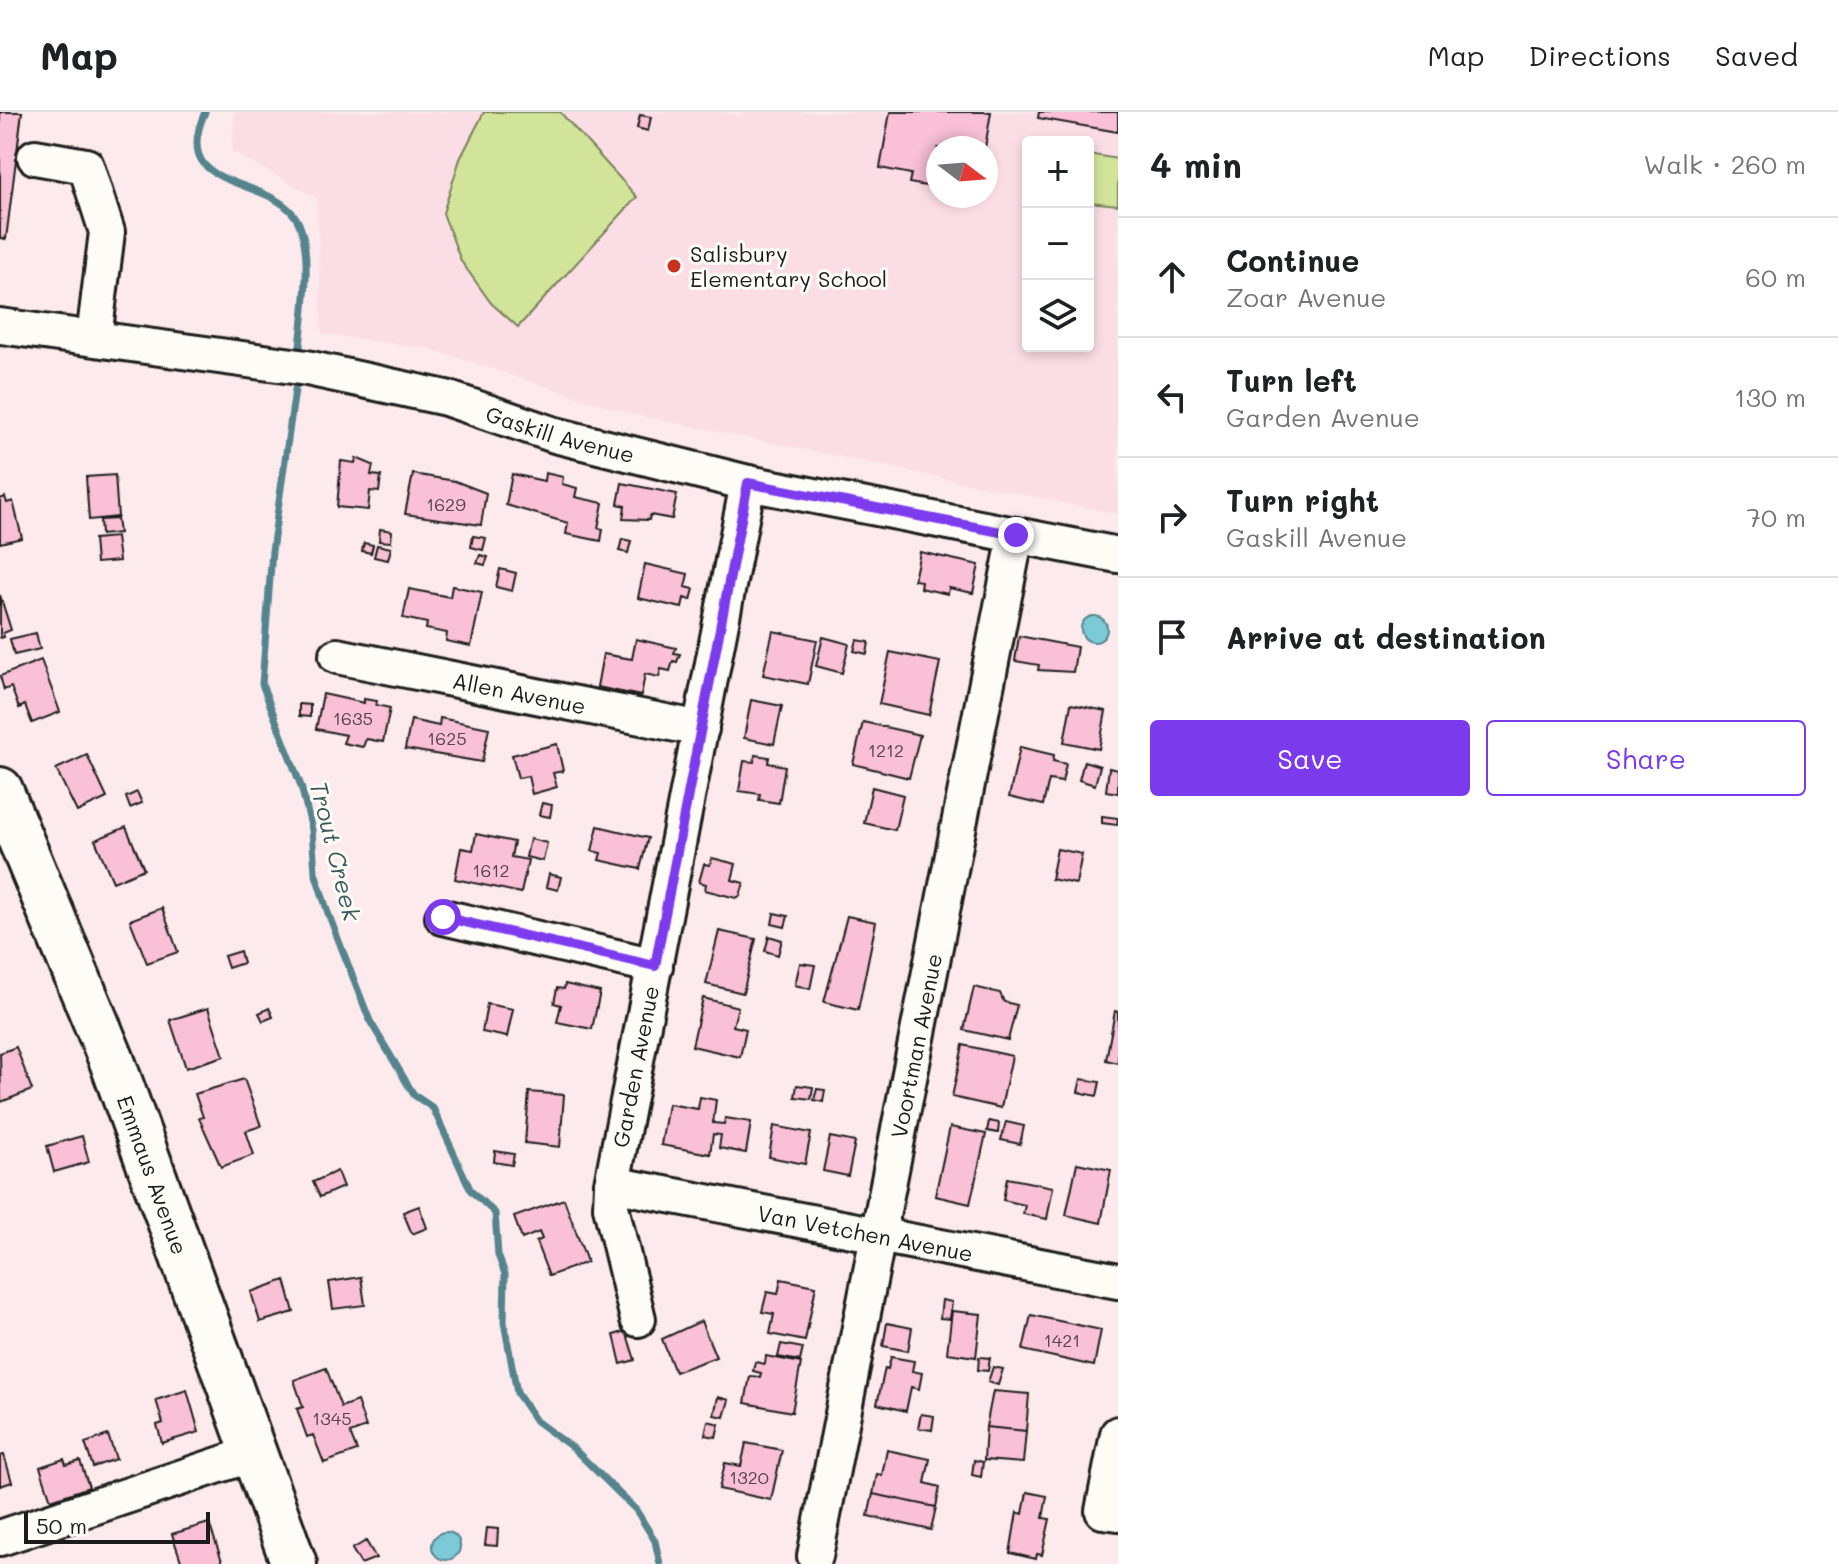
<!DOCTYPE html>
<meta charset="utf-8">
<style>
:root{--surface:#fff;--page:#f2f2f2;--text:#202124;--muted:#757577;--line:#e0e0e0;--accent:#7c3aed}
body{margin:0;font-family:Mali,sans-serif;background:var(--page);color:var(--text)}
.controls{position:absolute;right:24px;top:24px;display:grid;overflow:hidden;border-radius:8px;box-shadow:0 4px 12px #0003}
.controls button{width:72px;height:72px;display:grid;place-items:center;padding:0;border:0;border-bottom:2px solid var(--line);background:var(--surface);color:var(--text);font:40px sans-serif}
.compass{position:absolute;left:926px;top:24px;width:72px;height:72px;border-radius:50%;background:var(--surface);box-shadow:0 4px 12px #0003;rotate:106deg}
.scale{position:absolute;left:24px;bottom:20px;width:186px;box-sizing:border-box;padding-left:8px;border:4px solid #1c1c1c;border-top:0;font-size:22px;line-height:28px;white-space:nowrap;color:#1c1c1c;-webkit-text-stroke:6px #fdfcf7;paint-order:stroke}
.stop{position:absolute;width:24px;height:24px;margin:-18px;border:6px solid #7c3aed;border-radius:50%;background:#fff}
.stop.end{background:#7c3aed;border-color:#fff;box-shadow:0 2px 8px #0008}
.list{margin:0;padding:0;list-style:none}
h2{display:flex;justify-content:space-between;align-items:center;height:104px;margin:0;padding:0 32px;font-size:34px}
h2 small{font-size:26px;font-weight:400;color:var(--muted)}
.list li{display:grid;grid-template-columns:52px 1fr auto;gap:24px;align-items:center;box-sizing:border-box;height:120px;padding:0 32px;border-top:2px solid var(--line)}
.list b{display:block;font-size:30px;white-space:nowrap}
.list p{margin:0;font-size:26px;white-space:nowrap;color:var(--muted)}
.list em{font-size:26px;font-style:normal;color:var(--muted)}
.actions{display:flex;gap:16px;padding:24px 32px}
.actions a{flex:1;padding:18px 0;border:2px solid var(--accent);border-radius:8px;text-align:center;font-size:28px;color:var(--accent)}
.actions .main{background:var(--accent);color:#fff}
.icon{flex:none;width:44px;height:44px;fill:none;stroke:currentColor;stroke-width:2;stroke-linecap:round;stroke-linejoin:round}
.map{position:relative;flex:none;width:1118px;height:1452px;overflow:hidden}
header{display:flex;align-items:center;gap:48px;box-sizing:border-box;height:112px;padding:0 40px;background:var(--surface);border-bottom:2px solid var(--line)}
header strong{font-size:38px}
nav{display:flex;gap:44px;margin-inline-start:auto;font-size:28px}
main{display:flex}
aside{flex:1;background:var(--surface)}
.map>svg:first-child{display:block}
</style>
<header>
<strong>Map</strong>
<nav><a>Map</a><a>Directions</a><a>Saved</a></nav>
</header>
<main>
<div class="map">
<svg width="1118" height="1452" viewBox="0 0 1118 1452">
<rect width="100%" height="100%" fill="#fceaed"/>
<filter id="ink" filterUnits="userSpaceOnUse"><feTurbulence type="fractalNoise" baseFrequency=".0125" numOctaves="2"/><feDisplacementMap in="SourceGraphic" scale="16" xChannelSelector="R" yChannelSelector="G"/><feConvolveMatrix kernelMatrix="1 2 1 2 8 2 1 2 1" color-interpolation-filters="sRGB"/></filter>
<g filter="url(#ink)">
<path fill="#fbdde6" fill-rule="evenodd" d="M235,0h486l19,4 1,-4h377v402l-486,-100 -205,-66 -105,-14 -5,-136 -85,-46zM1028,30h60v204h-60zM938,36h48v48h-48z"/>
<path fill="#d2e499" stroke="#77805a" stroke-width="2" d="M484,0h76l77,85 -119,130 -27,-24 -30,-42 -18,-48 17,-54z
M1088,42l30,5v46l-30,-3z"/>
<path fill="#7bcad8" stroke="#55848d" stroke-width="2" d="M1081 517a13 13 0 1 1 26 0a13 13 0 1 1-26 0Z
M432 1434a14 14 0 1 1 28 0a14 14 0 1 1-28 0Z"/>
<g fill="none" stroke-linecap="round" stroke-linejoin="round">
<path stroke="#55848d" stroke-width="7" d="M205,0c-36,80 57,62 89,103 22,29 8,106 5,141
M297,264l-25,175 -10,133 39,102 11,44 3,42 13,41 42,108 44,74 19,13 38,83 24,22 3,42 7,19 -1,48 13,71 19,28 37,27 63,62 19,31 5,23"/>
</g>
<path fill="#f9c0d6" stroke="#1c1c1c" stroke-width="2" d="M0,0h22l-16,127 -6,-1z
M890,0h101l-6,36h-47v40l-29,-5 2,-9 -31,-6z
M1039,0h79v20l-80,-14z
M640,3l11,2 -3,14 -11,-3z
M356,346l17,7 -2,10 10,1 -2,16 -9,-1 -2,19 -31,-3 4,-46 14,2z
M545,361l18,4 -1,7 15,4 -2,9 28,6 -5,25 5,1 -2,12 -35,-7 2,-11 -62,-18 6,-31 32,7z
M413,362l42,7 31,12 -5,32 -76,-11z
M115,363l3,42 -29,3 -3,-43z
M622,371l55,11 -5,25 -22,-4 -1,5 -26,-1 2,-13 -7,-2z
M5,385l2,6 6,-2 9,37 -22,5v-44z
M117,407l2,14 -18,2 -1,-15z
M380,417l12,2 -1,11 -12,-1z
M473,424l13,2 -3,12 -12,-3z
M116,425l3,24 -23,2 -2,-24z
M622,427l9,2 -3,12 -9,-2z
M364,431l9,2 -2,8 -9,-2z
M377,433l14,3 -3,12 -14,-3z
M920,440l59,13 -6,28 -24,-5 -1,6 -28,-6 1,-7 -7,-1z
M480,443l8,2 -3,8 -8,-2z
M645,452l43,10 -3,13 9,2 -3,11 -7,-2 -2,10 -44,-10z
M500,457l16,4 -4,18 -16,-4z
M452,474l30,6 -11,54 -25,-5 1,-8 -21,-4 1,-6 -24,-5 6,-29 41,8z
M0,483l11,35 -8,3 1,4 -4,1z
M773,519l44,9 -9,44 -45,-9z
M36,521l4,16 -26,6 -4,-16z
M1019,524l58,11 -4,25 -35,-2 1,-5 -24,-4z
M823,525l26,7 -7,29 -26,-7z
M636,527l40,9 -2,5 6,1 -3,8 -4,-1 -3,10 -9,-2 -2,8 -14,-3 -4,22 -44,-9 6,-33 29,5z
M857,528l12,2 -2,12 -13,-3z
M890,540l50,10 -11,53 -50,-11z
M41,548l19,52 -28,11 -7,-18 -6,3 -8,-21 -7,3 -4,-14z
M323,582l41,9v-4l13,2 -1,4 14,3 -7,34 -17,-3 -3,8 -20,-4 3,-8 -30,-6z
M751,588l31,6 -8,38 -30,-6z
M299,592l11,1v12l-11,-1z
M1071,592l35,7 -7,38 -35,-7z
M440,606l49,10 -7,34 -77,-13 6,-29 28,6z
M863,610l57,13 -11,43 -56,-14z
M557,632l6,27 -10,2 4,14 -25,7 -4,-18 -10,2 -6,-23z
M1020,635l34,8 -1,6 13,3 -4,18 -13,-2 -6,25 -34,-8z
M87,643l20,43 -30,14 -21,-43z
M755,643l14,2 -1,6 17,3 -6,37 -20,-3 1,-6 -21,-3 5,-30 10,1z
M1084,649l16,5 -5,19 -16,-5z
M1109,656l9,2v23l-12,-2z
M872,675l31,8 -8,35 -31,-7z
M137,680l5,11 -12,5 -4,-11z
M542,691l10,2 -2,12 -11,-2z
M1102,704l16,2 -1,7 -15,-2z
M598,714l50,12 -8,31 -41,-9 2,-7 -9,-2z
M126,715l18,42 -31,13 -18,-42z
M476,722l38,8 -3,15 17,3 -7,33 -66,-14 6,-31 12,2z
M530,727l17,4 -4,18 -17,-4z
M1057,737l25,5 -6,30 -25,-5z
M712,746l24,6 -4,16 12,3 -4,13 -4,2 -31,-8 1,-6 -7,-2 5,-18 6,1z
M549,762l12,3 -3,13 -12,-3z
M162,796l16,44 -31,11 -17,-43z
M774,801l14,3 -3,11 -13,-3z
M847,804l29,6 -18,88 -34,-8z
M719,819l37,8 -13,54 -37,-9z
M769,824l13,4 -4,15 -13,-4z
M240,839l3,12 -15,5 -4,-12z
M800,851l15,2 -5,24 -15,-4z
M565,872l35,8 -8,37 -35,-7 4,-17 -7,-2 3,-15 7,1z
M974,875l26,6 4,9 13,3 -9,35 -44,-10z
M703,886l35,9 -5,19 13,3 -6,28 -48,-11z
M487,892l26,5 -6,28 -25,-5z
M208,896l16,48 -38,12 -16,-48z
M269,896l4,9 -10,4 -4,-8z
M1115,899l3,1v51l-12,-3z
M963,933l49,11 -11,52 -49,-11z
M16,935l16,43 -31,12 -1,-49z
M244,967l17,47 -15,5 8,24 -33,12 -22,-49 4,-1 -8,-23z
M1081,967l19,3 -3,14 -19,-4z
M797,973l16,2 -2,12 -16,-2z
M817,977l8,1 -2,12 -9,-2z
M529,980l35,3 -4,52 -35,-4z
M700,985l16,3 -3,23 11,1 1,-6 26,4 -5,31 -27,-5 2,-13 -8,-1 -3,20 -49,-9 7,-41 30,5z
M989,1009l10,2 -1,10 -11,-2z
M1006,1010l18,4 -4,18 -19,-4z
M774,1014l37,7 -6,31 -36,-7z
M950,1015l36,7 -16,70 -35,-8z
M82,1024l7,26 -35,10 -7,-26z
M830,1025l25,5 -7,34 -25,-5z
M495,1039l19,3 -2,11 -18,-3z
M1077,1051l34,7 -10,53 -35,-8z
M337,1059l6,16 -23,10 -7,-15z
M1007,1066l46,9 -6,32 -24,-5 2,-9 -22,-5z
M564,1087l23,63 -38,14 -13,-34 6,-3 -3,-7 -17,7 -8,-22z
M419,1094l8,22 -15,6 -9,-22z
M361,1165l4,28 -32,4 -4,-27z
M781,1167l35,7 -11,55 -35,-7 4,-20 -12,-2 5,-20 11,2z
M285,1168l9,32 -34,10 -9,-30z
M942,1188l10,2 -2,17 -10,-1z
M952,1199l29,3 -5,43 -29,-4z
M1031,1203l70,15 -7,36 -71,-16z
M701,1209l15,36 -41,15 -13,-33z
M887,1211l25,5 -4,23 -25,-5z
M626,1219l9,29 -14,4 -7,-29z
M781,1232l22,4 -3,13 -22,-4z
M766,1244l35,7 -9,49 -47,-9 5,-27 10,1 1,-4 -8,-2 2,-9 10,2z
M891,1245l23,4 -2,10 10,2 -3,16 -8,-2 -5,24 -29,-7 8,-36 3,1z
M979,1245l11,1 -2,13 -10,-1z
M993,1255l10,2 -5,16 -10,-3z
M326,1256l15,39 16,-6 9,26 -16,6 7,18 -33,12 -11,-28 -6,2 -10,-28 6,-2 -9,-27z
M187,1278l12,42 -37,11 -5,-18 6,-2 -7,-23z
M993,1279l36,3 -3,37 -40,-4z
M718,1285l11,3 -5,17 -10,-2z
M921,1302l13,2 -2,14 -14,-2z
M708,1309l11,3 -3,13 -11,-2z
M986,1315l40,4 -3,32 -39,-3z
M108,1323l8,24 -23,8 -8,-24z
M746,1331l36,7 -11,50 -52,-11 6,-26 16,3z
M887,1338l43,9 -5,24 15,4 -4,20 -63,-13 4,-20 5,1z
M4,1343l8,27 -12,4v-30z
M64,1347l2,6 14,-4 9,26 -38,13 -11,-33z
M974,1348l9,2 -2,15 -9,-2z
M1027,1380l20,4 -4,22 7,1 -8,36 -5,-1 -1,5 -26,-6 7,-41 6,2z
M873,1382l63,13 -5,23 -63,-14z
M209,1411l14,41h-41l-10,-30z
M487,1416l11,1 -1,17 -12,-1z
M366,1429l10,17 -15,6 -9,-15z"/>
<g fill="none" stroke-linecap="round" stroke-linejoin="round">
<defs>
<g id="minor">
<path d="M35,45l51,9 21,66 -13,106"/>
<path id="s1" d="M0,214l307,42 139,30 109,37 193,48 370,72"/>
<path id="s2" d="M337,544l364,73"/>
<path d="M443,805l212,49"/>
<path id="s3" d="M612,1072l506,97"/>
<path id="s4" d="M638,1207l-27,-112 1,-23 136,-701"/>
<path d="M1118,1322l-15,77 15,2"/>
<path d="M0,1426l255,-85"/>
<path id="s5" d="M815,1444l201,-1021"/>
</g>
<g id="major">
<path id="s6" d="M0,678l112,271 182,503"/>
</g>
</defs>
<use href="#minor" stroke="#1c1c1c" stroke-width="40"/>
<use href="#major" stroke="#1c1c1c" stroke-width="50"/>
<use href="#minor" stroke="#fdfcf7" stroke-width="34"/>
<use href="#major" stroke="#fdfcf7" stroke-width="44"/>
</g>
</g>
<g fill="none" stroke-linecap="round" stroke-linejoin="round" filter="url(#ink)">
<path stroke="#7c3aed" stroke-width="10" d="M443,805l212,49 93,-483 268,52"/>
</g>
<circle fill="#c8321e" stroke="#fdfcf7" stroke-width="3" cx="674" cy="154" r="8"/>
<g text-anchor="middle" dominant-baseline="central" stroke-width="6" stroke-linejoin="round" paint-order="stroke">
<g font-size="18" fill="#53454a">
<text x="446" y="392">1629</text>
<text x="353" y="606">1635</text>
<text x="447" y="626">1625</text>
<text x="886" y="638">1212</text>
<text x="491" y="758">1612</text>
<text x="1062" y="1228">1421</text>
<text x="332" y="1306">1345</text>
<text x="749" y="1365">1320</text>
</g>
<g font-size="22" fill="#1c1c1c" stroke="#fdfcf7" text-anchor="start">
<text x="690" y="141">Salisbury<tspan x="690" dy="25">Elementary School</tspan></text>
</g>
<g font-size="22" fill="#1c1c1c" stroke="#fdfcf7">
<text stroke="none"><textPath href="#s1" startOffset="572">Gaskill Avenue</textPath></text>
<text stroke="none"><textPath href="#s2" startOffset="186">Allen Avenue</textPath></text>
<text stroke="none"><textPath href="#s5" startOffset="520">Voortman Avenue</textPath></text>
<text stroke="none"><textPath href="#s4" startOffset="258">Garden Avenue</textPath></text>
<text stroke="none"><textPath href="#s6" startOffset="414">Emmaus Avenue</textPath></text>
<text stroke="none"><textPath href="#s3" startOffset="258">Van Vetchen Avenue</textPath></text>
</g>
<g font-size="24" font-style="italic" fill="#3d595e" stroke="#fdfcf7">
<text transform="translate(336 739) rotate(76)">Trout Creek</text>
</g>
</g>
</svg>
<div class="controls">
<button>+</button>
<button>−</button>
<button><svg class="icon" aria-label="layers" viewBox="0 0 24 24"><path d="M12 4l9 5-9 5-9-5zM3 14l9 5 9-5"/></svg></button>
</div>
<svg class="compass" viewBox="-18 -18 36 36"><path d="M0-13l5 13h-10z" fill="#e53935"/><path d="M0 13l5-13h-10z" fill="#757577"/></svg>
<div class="scale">50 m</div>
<div class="stop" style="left:443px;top:805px"></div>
<div class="stop end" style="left:1016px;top:423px"></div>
</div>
<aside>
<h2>4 min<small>Walk · 260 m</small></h2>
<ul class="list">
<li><svg class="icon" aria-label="ahead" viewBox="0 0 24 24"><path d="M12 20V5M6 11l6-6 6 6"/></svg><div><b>Continue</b><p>Zoar Avenue</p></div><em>60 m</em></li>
<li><svg class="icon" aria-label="left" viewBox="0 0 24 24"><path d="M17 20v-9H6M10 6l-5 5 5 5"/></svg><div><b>Turn left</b><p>Garden Avenue</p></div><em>130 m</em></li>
<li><svg class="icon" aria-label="right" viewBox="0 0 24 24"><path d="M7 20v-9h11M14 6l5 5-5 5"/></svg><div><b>Turn right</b><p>Gaskill Avenue</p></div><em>70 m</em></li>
<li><svg class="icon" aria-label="arrive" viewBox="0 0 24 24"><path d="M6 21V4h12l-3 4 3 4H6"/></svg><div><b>Arrive at destination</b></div></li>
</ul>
<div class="actions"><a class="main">Save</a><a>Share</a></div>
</aside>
</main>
